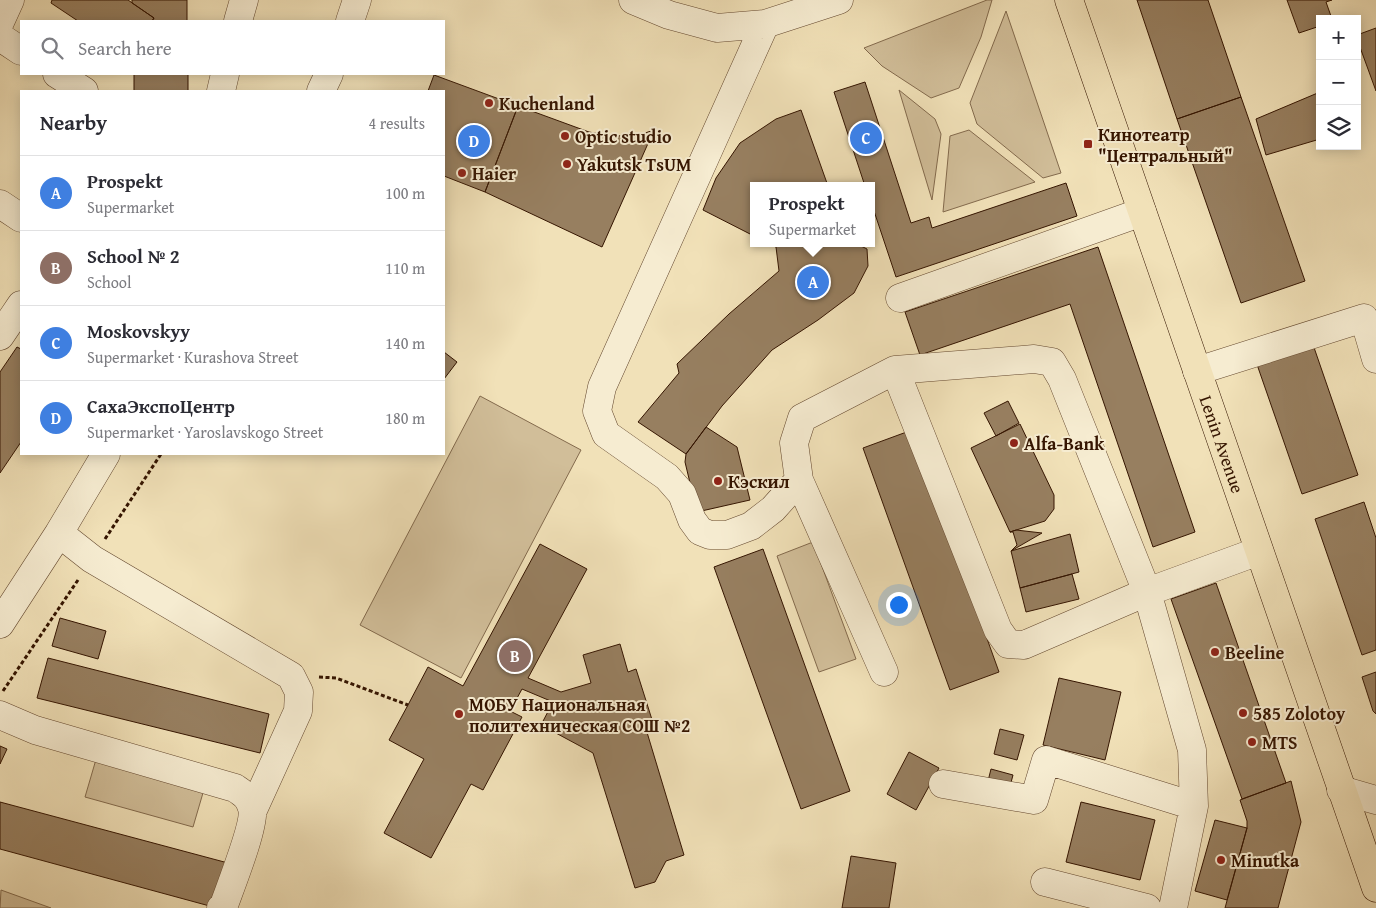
<!DOCTYPE html>
<meta charset="utf-8">
<style>
:root{--surface:#fff;--page:#f2f2f3;--text:#2b2b33;--muted:#7c7c81;--line:#e1e1e2;--accent:#ea580c}
body{margin:0;font-family:"Gentium Book Plus",serif;background:var(--page);color:var(--text)}
.controls{position:absolute;right:15px;top:15px;display:grid;overflow:hidden;border-radius:0px;box-shadow:0 2px 12px #0003}
.controls button{width:45px;height:45px;display:grid;place-items:center;padding:0;border:0;border-bottom:1px solid var(--line);background:var(--surface);color:var(--text);font:25px sans-serif}
.you{position:absolute;left:898px;top:604px;width:18px;height:18px;margin:-12px;border:4px solid #fff;border-radius:50%;background:#1a73e8;box-shadow:0 0 0 8px #1a73e833}
.badge{display:grid;place-items:center;width:32px;height:32px;border-radius:50%;background:var(--accent);color:#fff;font-size:16px;font-weight:700}
.pin{position:absolute;translate:-50% -50%;border:2px solid #fff;box-shadow:0 1px 5px #0006}
.popup{position:absolute;left:750px;top:182px;width:125px;height:65px;box-sizing:border-box;display:grid;place-content:center;border-radius:0px;background:var(--surface);filter:drop-shadow(0 1px 4px #0005);font-size:16px;white-space:nowrap;color:var(--muted)}
.popup b{font-size:19px;color:var(--text)}
.popup::after{content:'';position:absolute;left:50%;top:100%;margin-left:-10px;border:10px solid transparent;border-top-color:var(--surface)}
.list{margin:0;padding:0;list-style:none}
h2{display:flex;justify-content:space-between;align-items:center;height:65px;margin:0;padding:0 20px;font-size:21px}
h2 small{font-size:16px;font-weight:400;color:var(--muted)}
.list li{display:grid;grid-template-columns:32px 1fr auto;gap:15px;align-items:center;box-sizing:border-box;height:75px;padding:0 20px;border-top:1px solid var(--line)}
.list b{display:block;font-size:19px;white-space:nowrap}
.list p{margin:0;font-size:16px;white-space:nowrap;color:var(--muted)}
.list em{font-size:16px;font-style:normal;color:var(--muted)}
.icon{flex:none;width:28px;height:28px;fill:none;stroke:currentColor;stroke-width:2;stroke-linecap:round;stroke-linejoin:round}
.map{position:relative;flex:none;width:1376px;height:908px;overflow:hidden}
.search{position:absolute;background:var(--surface);box-shadow:0 2px 12px #0003;left:20px;top:20px;width:425px;height:55px;display:flex;align-items:center;gap:12px;box-sizing:border-box;padding:0 18px;border-radius:0px;color:var(--muted);font-size:19px}
.panel{position:absolute;background:var(--surface);box-shadow:0 2px 12px #0003;left:20px;top:90px;width:425px;height:365px;border-radius:0px}
.map>svg:first-child{display:block}
</style>
<div class="map">
<svg width="1376" height="908" viewBox="0 0 1376 908">
<rect width="100%" height="100%" fill="#f1e1b8"/>
<filter id="stains"><feTurbulence type="fractalNoise" baseFrequency=".004" numOctaves="4"/><feColorMatrix values="0 0 0 0 .2 0 0 0 0 .09 0 0 0 0 .02 0 0 0 .5 -.17"/></filter>
<radialGradient id="worn" r=".72"><stop offset=".6" stop-color="#630" stop-opacity="0"/><stop offset="1" stop-color="#630" stop-opacity=".3"/></radialGradient>
<path fill="#d1be99" stroke="#836a4d" d="M987,0h5l-11,37 -22,51 -28,10 -49,-32 -18,-18z
M1006,11l55,162 -18,5 -66,-54 -7,-21z
M899,90l36,29 6,15 -9,66z
M969,130l66,52 -92,30 7,-76z
M480,396l101,54 -120,228 -101,-53z
M813,542l43,117 -37,13 -42,-116z
M97,756l108,30 -12,41 -108,-30z
M1,890l50,18h-51z"/>
<path fill="#977f60" stroke="#351501" d="M52,0h76l26,18 -2,3h-74l-27,-18z
M132,0h55v21h-35l2,-3 -22,-15z
M1137,0h71l33,97 -64,22z
M1287,0h45l-6,2 6,17h-12v7l-21,7z
M1376,28v63l-19,-52v-4z
M134,74h54v17h-54z
M434,75l84,31 -33,86 -41,-16v-85h-16z
M865,82l46,141 18,-6 3,11 134,-45 11,33 -181,61 -24,-72v-19h-7l-31,-94z
M1320,92v47l-54,16 -10,-36z
M1241,97l64,184 -64,22 -64,-184z
M518,106l71,26 17,3 16,1 17,-1 15,-5 -52,117 -117,-55z
M801,110l27,76h-74v50l-51,-26 13,-32 24,-35 36,-24z
M768,243h87l12,6 1,17 -14,27 -36,27 -46,30 -50,56 -36,48 -48,-32 41,-49 -2,-9 52,-50 50,-43 -3,-24z
M1098,247l97,285 -42,15 -83,-243 -150,51 -15,-43z
M1309,333l49,142 -56,19 -49,-141z
M17,347l4,2v93l-21,31v-101z
M444,352l13,10 -13,17z
M1008,401l11,22 -23,13 -12,-23z
M1020,424l34,71v14l-9,12 -35,11 -39,-84z
M706,427l31,20 13,53 -53,12 -12,-50 1,-8z
M912,430l87,242 -49,18 -87,-242z
M1364,502l12,36v112l-14,5 -47,-136z
M1016,530l26,3 -31,18 6,-6 -4,-13h-3z
M1070,534l9,38 -59,16 -9,-37z
M540,544l47,25 -59,109 33,14 30,-9 -8,-28 37,-11 8,28 8,-3 18,57 -8,3 38,126 -18,6 -11,21 -20,6 -42,-135 -52,-28 12,-23 -31,-13 -12,22 12,6 -39,73 -12,-6 -40,74 -47,-25 40,-74 -35,-19 19,-35 20,-38 35,19z
M763,549l87,242 -49,18 -87,-242z
M1072,574l7,25 -53,13 -6,-24z
M1216,583l70,200 -44,16 -71,-200z
M60,618l46,13 -8,28 -46,-13z
M48,658l221,56 -9,39 -223,-55z
M1376,672v42l-3,-3 -11,-34z
M1059,678l62,14 -16,68 -62,-15z
M1000,729l24,6 -7,25 -23,-6z
M0,746l7,3 -7,15z
M909,752l30,16 -23,42 -29,-16z
M991,769l22,6 -4,15 -22,-5z
M1291,781l10,41 -23,86h-53l22,-80v-7l-7,-21z
M0,802l228,61 -11,45 -217,-59z
M1081,802l74,18 -15,60 -74,-18z
M1215,820l32,8 -20,72 -32,-9z
M851,856l45,7 -7,45h-47z"/>
<g fill="none" stroke-linecap="round" stroke-linejoin="round">
<defs>
<path id="minor" d="M633,0l36,15 48,13 48,-4 74,-24
M238,21l6,-21
M350,21l7,-21
M0,22l10,-22
M765,24l-163,363 -5,24 9,23 61,43 15,17 10,26 8,11 10,4h17l24,-9 22,-17 26,-29
M0,37l21,14
M57,74l27,17
M221,91l4,-17
M321,91l8,-17
M0,204l21,14
M900,298l242,-86
M0,336l21,-31
M895,370l139,-11 18,3 10,17 85,213 45,158 2,56 -21,102
M1197,371l167,-53 12,41
M59,533l33,26 199,117 8,16 -1,19 -45,99
M0,624l59,-91 47,-79
M884,672l-85,-192 -5,-37 8,-25 93,-48 103,260 10,14 16,1 123,-53 112,-41
M0,715l35,15 200,58c9,6 14,9 17,20 4,15 -22,80 -28,97l-3,3
M943,784l91,16 12,-40 148,46
M1341,790l35,10
M1045,882l102,26"/>
<g id="major">
<path id="s1" d="M1069,0l307,888"/>
</g>
</defs>
<use href="#minor" stroke="#64482f" stroke-width="29"/>
<use href="#major" stroke="#351501" stroke-width="29"/>
<path stroke="#351501" stroke-width="3" stroke-dasharray="4 2.5" stroke-linecap="butt" d="M105,539l56,-85
M319,677l17,1 72,27
M3,691l75,-111"/>
<use href="#minor" stroke="#f6ecd1" stroke-width="28"/>
<use href="#major" stroke="#f1e1b8" stroke-width="28"/>
</g>
<g fill="#8f2418" stroke="#f6ecd1" stroke-width="2">
<circle cx="489" cy="103" r="5"/>
<circle cx="565" cy="136" r="5"/>
<rect x="1083" y="139" width="10" height="10" rx="2.5"/>
<circle cx="567" cy="164" r="5"/>
<circle cx="462" cy="173" r="5"/>
<circle cx="1014" cy="443" r="5"/>
<circle cx="718" cy="481" r="5"/>
<circle cx="1215" cy="652" r="5"/>
<circle cx="1243" cy="713" r="5"/>
<circle cx="459" cy="714" r="5"/>
<circle cx="1252" cy="742" r="5"/>
<circle cx="1221" cy="860" r="5"/>
</g>
<g text-anchor="middle" dominant-baseline="central" stroke-width="4" stroke-linejoin="round" paint-order="stroke">
<g font-size="18" font-weight="bold" fill="#351501" stroke="#f6ecd1" text-anchor="start">
<text x="499" y="103">Kuchenland</text>
<text x="1098" y="134">Кинотеатр<tspan x="1098" dy="21">"Центральный"</tspan></text>
<text x="575" y="136">Optic studio</text>
<text x="577" y="164">Yakutsk TsUM</text>
<text x="472" y="173">Haier</text>
<text x="1024" y="443">Alfa-Bank</text>
<text x="728" y="481">Кэскил</text>
<text x="1225" y="652">Beeline</text>
<text x="469" y="704">МОБУ Национальная<tspan x="469" dy="21">политехническая СОШ №2</tspan></text>
<text x="1253" y="713">585 Zolotoy</text>
<text x="1262" y="742">MTS</text>
<text x="1231" y="860">Minutka</text>
</g>
<g font-size="18" fill="#351501" stroke="#f6ecd1">
<text stroke="none"><textPath href="#s1" startOffset="470">Lenin Avenue</textPath></text>
</g>
</g>
<rect width="100%" height="100%" filter="url(#stains)"/>
<rect width="100%" height="100%" fill="url(#worn)"/>
</svg>
<div class="controls">
<button>+</button>
<button>−</button>
<button><svg class="icon" aria-label="layers" viewBox="0 0 24 24"><path d="M12 4l9 5-9 5-9-5zM3 14l9 5 9-5"/></svg></button>
</div>
<div class="you"></div>
<div class="pin badge" style="left:813px;top:282px;background:#3f7fe0">A</div>
<div class="popup"><b>Prospekt</b>Supermarket</div>
<div class="pin badge" style="left:515px;top:656px;background:#8d6e63">B</div>
<div class="pin badge" style="left:866px;top:138px;background:#3f7fe0">C</div>
<div class="pin badge" style="left:474px;top:141px;background:#3f7fe0">D</div>
<div class="search"><svg class="icon" aria-label="search" viewBox="0 0 24 24"><circle cx="10" cy="10" r="6"/><path d="M15 15l6 6"/></svg>Search here</div>
<section class="panel">
<h2>Nearby<small>4 results</small></h2>
<ul class="list">
<li><span class="badge" style="background:#3f7fe0">A</span><div><b>Prospekt</b><p>Supermarket</p></div><em>100 m</em></li>
<li><span class="badge" style="background:#8d6e63">B</span><div><b>School № 2</b><p>School</p></div><em>110 m</em></li>
<li><span class="badge" style="background:#3f7fe0">C</span><div><b>Moskovskyy</b><p>Supermarket · Kurashova Street</p></div><em>140 m</em></li>
<li><span class="badge" style="background:#3f7fe0">D</span><div><b>СахаЭкспоЦентр</b><p>Supermarket · Yaroslavskogo Street</p></div><em>180 m</em></li>
</ul>
</section>
</div>
